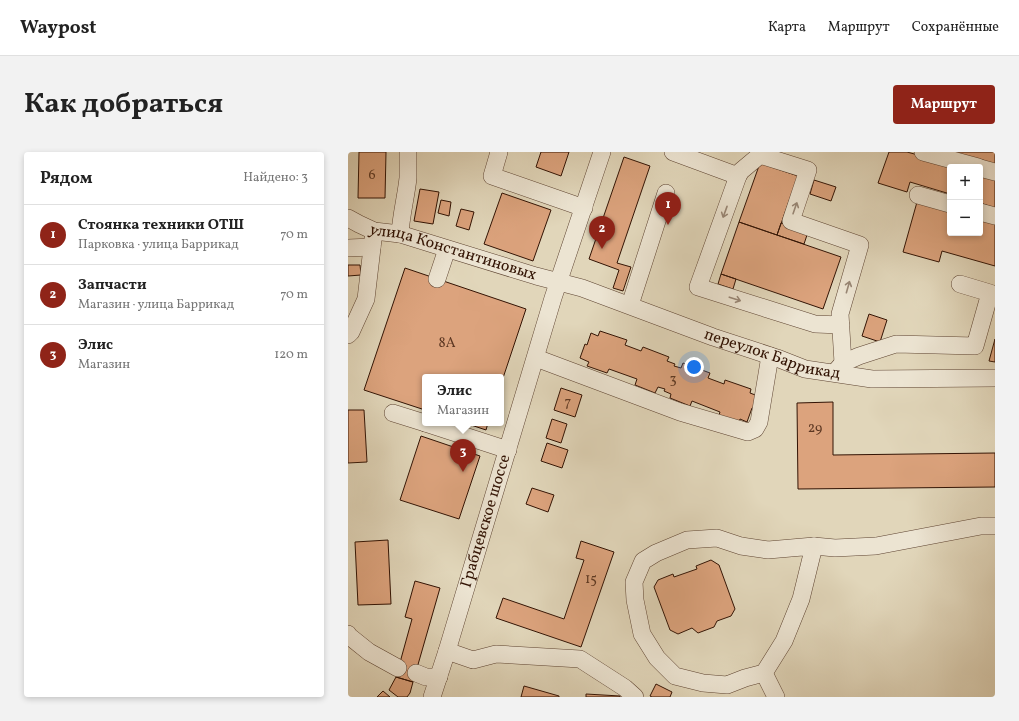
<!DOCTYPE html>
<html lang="ru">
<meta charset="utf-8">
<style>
:root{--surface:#fff;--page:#f2f2f2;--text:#222;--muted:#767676;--line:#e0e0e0;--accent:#8f2418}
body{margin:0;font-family:Vollkorn,serif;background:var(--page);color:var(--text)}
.controls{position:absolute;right:12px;top:12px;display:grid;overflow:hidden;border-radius:4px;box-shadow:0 2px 6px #0003}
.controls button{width:36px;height:36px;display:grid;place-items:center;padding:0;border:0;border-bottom:1px solid var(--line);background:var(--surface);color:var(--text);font:20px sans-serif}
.you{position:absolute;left:346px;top:215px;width:14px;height:14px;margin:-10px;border:3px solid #fff;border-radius:50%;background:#1a73e8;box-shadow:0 0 0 6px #1a73e833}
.badge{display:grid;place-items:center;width:26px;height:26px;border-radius:50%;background:var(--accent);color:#fff;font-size:13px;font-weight:700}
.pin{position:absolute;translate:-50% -33px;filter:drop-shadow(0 1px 2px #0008)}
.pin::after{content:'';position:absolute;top:21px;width:14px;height:12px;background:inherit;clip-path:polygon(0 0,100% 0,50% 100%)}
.popup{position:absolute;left:74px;top:222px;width:82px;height:52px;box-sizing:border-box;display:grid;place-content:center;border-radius:4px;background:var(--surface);filter:drop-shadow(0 1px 3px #0005);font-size:13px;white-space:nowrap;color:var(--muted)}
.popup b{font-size:15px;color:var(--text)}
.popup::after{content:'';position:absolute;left:50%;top:100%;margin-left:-8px;border:8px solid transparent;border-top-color:var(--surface)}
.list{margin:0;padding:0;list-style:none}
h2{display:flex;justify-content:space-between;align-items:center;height:52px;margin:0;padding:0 16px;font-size:17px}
h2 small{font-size:13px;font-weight:400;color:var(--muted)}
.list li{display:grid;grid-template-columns:26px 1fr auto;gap:12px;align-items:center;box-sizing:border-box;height:60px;padding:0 16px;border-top:1px solid var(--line)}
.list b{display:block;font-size:15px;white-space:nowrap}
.list p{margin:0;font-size:13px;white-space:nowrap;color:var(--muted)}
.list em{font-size:13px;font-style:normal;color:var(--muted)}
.map{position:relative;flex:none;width:647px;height:545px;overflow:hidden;border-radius:4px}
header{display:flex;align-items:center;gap:24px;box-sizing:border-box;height:56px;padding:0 20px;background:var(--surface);border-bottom:1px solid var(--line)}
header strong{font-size:19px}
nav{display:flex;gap:22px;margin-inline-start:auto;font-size:14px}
.intro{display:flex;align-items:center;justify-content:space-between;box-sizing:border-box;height:96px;padding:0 24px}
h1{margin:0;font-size:28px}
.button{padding:10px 18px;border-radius:4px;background:var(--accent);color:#fff;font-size:14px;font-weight:700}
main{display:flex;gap:24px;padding:0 24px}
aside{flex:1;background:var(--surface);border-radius:4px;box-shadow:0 2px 6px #0003}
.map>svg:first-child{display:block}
</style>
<header>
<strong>Waypost</strong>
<nav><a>Карта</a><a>Маршрут</a><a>Сохранённые</a></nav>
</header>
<div class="intro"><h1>Как добраться</h1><a class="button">Маршрут</a></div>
<main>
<aside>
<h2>Рядом<small>Найдено: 3</small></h2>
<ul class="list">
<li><span class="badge">1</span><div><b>Стоянка техники ОТШ</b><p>Парковка · улица Баррикад</p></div><em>70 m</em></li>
<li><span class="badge">2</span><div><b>Запчасти</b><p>Магазин · улица Баррикад</p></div><em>70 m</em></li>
<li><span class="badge">3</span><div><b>Элис</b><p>Магазин</p></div><em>120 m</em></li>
</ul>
</aside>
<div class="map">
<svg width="647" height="545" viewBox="0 0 647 545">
<rect width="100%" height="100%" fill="#e1d6ba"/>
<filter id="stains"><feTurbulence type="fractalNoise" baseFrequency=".005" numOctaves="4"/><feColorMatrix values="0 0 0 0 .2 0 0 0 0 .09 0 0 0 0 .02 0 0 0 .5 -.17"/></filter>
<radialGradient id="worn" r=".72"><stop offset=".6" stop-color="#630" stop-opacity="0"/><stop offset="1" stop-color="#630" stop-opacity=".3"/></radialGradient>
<path fill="#dca37d" stroke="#321304" d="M11,0h27l-1,46h-27z
M193,0h28l-8,24 -25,-9z
M541,0h18l55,15h-12v27l-40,-12 -3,10 -29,-9z
M602,0h45v12z
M276,5l26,9 -33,97 14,4 -8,24 -10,-3 6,-18 -30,-11z
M412,11l38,13 -21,59 -38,-13z
M632,20l15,4v32l-15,-5z
M466,28l22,7 -5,14 -21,-7z
M72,37l19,3 -6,32 -19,-3z
M154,41l49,17 -18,51 -49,-17z
M93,48l10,2 -2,14 -11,-3z
M569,50l33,9v22h30v-14l15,4v43l-53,-15 -3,11 -36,-10z
M113,57l13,3 -5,18 -13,-4z
M391,70l102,35 -18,52 -102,-35z
M433,71l27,9 -4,12 -27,-9z
M0,113h12l1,10 -13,1z
M57,116l121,41 -25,75v-7h-76v33l-61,-20z
M373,122l15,5 -3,10 -15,-5z
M521,162l18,6 -7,22 -18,-6z
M252,179l27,9 -2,5 16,6 2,-4 26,10 -2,4 8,3 -1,2 7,2 2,-5 27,10 -2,5 16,6 1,-4 26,9 -1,4 8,3 -4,12h-2l-5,14 -7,-3 -2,6 -20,-7 2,-6 -28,-11 -2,5 -20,-8 1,-4 -7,-3 1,-2 -7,-2 -3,6 -20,-8 2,-6 -28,-10 -2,4 -20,-7 2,-4 -9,-4 5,-14 2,1 4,-12 7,3z
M647,187v23l-6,-1z
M213,236l21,7 -7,22 -21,-7z
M485,250v53l162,-2v34l-197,2 -1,-86z
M0,258h16l3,52 -19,1z
M204,267l15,5 -6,19 -15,-5z
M117,271h23l-2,7z
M73,284l59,20 -21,63 -59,-19z
M199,291l21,7 -6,18 -21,-7z
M184,336l22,7 -6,17 -22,-8z
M40,388l3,64 -33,1 -3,-63z
M233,389l33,11 -33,95 -85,-29 7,-20 61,21 20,-59 -8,-2z
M363,408l8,5 16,44 -4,7 -14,5 -3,6 -16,6 -6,-5 -14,6 -8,-4 -16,-43 4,-7 15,-6 1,3 23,-8 -1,-3z
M67,429l25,7 -27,94 -17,-5 16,-58 -7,-2z
M48,525l17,5 -3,11 -3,4h-9l-9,-7z
M308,532l16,8 -2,5h-18l-2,-1z
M176,534l35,10v1h-38z
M35,539l7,6h-13z
M238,542l34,2v1h-34z"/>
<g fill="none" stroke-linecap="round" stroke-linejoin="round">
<defs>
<g id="minor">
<path d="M151,0l-7,24 92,32"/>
<path d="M325,0l65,24"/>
<path d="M575,0l55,15"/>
<path d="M632,16l15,4"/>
<path d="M570,43l32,9"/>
<path d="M632,60l15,4"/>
<path id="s1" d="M0,66l11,6 15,7 26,3 136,42 46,12 131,49 64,21 28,11 67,10 123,-1"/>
<path d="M52,82c1,-19 6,-37 8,-56 0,-9 0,-18 0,-26"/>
<path d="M0,96l24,-1"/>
<path d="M89,127l10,-30"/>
<path d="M282,153l36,-112"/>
<path d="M493,173l-26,-1 -117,-37 40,-111 3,-5 19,-16 48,15 -17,51 69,24 -20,69 3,49"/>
<path d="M0,183l3,-3 15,-33 8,-68"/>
<path d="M188,206l144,54 68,20 7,-3 4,-7 11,-66"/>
<path d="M488,219l7,-8 16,-7 37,-12 79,2 15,-53 -30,-9"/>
<path d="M45,261l32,10"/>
<path d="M77,271l83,27"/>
<path d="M369,386l24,8 27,4 46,-4 -13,53 -17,42 -20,32 -19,5 -18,7 -24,-2 -28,-7 -18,-18 -15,-24 -7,-34 -1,-18 9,-21 13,-8 31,-13z"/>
<path d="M466,394l21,2 41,-2 105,-20h14"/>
<path d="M0,482l1,2 20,16 29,16"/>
<path d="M99,499l26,9 23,-6 84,5 45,29 10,9"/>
<path d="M68,521l10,4h13"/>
<path d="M416,521l12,24"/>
<path id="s2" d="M84,545l15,-46 106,-353 49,-146"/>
</g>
</defs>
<use href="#minor" stroke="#5e4432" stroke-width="18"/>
<use href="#minor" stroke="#ece4d2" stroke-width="17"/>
</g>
<defs><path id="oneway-shaft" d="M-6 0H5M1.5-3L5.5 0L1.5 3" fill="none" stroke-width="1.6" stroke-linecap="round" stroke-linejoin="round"/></defs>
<g stroke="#988675">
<use href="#oneway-shaft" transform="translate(447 56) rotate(-71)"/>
<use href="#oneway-shaft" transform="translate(377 60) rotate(110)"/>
<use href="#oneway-shaft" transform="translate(500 135) rotate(-74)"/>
<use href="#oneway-shaft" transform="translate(387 147) rotate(18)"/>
</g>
<g text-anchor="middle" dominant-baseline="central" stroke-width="3.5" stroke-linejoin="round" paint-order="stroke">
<g font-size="14" fill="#5c3722">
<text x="24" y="23">6</text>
<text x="99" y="191">8А</text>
<text x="325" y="227">3</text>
<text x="220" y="250">7</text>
<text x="467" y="276">29</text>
<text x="243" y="427">15</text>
</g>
<g font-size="16" fill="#321304" stroke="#ece4d2">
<text stroke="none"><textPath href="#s1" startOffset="111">улица Константиновых</textPath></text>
<text stroke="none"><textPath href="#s1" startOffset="447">переулок Баррикад</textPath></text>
<text stroke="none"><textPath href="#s2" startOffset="184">Грабцевское шоссе</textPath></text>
</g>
</g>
<rect width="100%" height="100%" filter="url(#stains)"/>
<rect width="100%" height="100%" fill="url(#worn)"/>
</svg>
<div class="controls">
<button>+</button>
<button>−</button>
</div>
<div class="you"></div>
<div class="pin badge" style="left:320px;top:73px">1</div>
<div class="pin badge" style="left:254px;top:97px">2</div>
<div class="pin badge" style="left:115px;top:320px">3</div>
<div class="popup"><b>Элис</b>Магазин</div>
</div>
</main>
